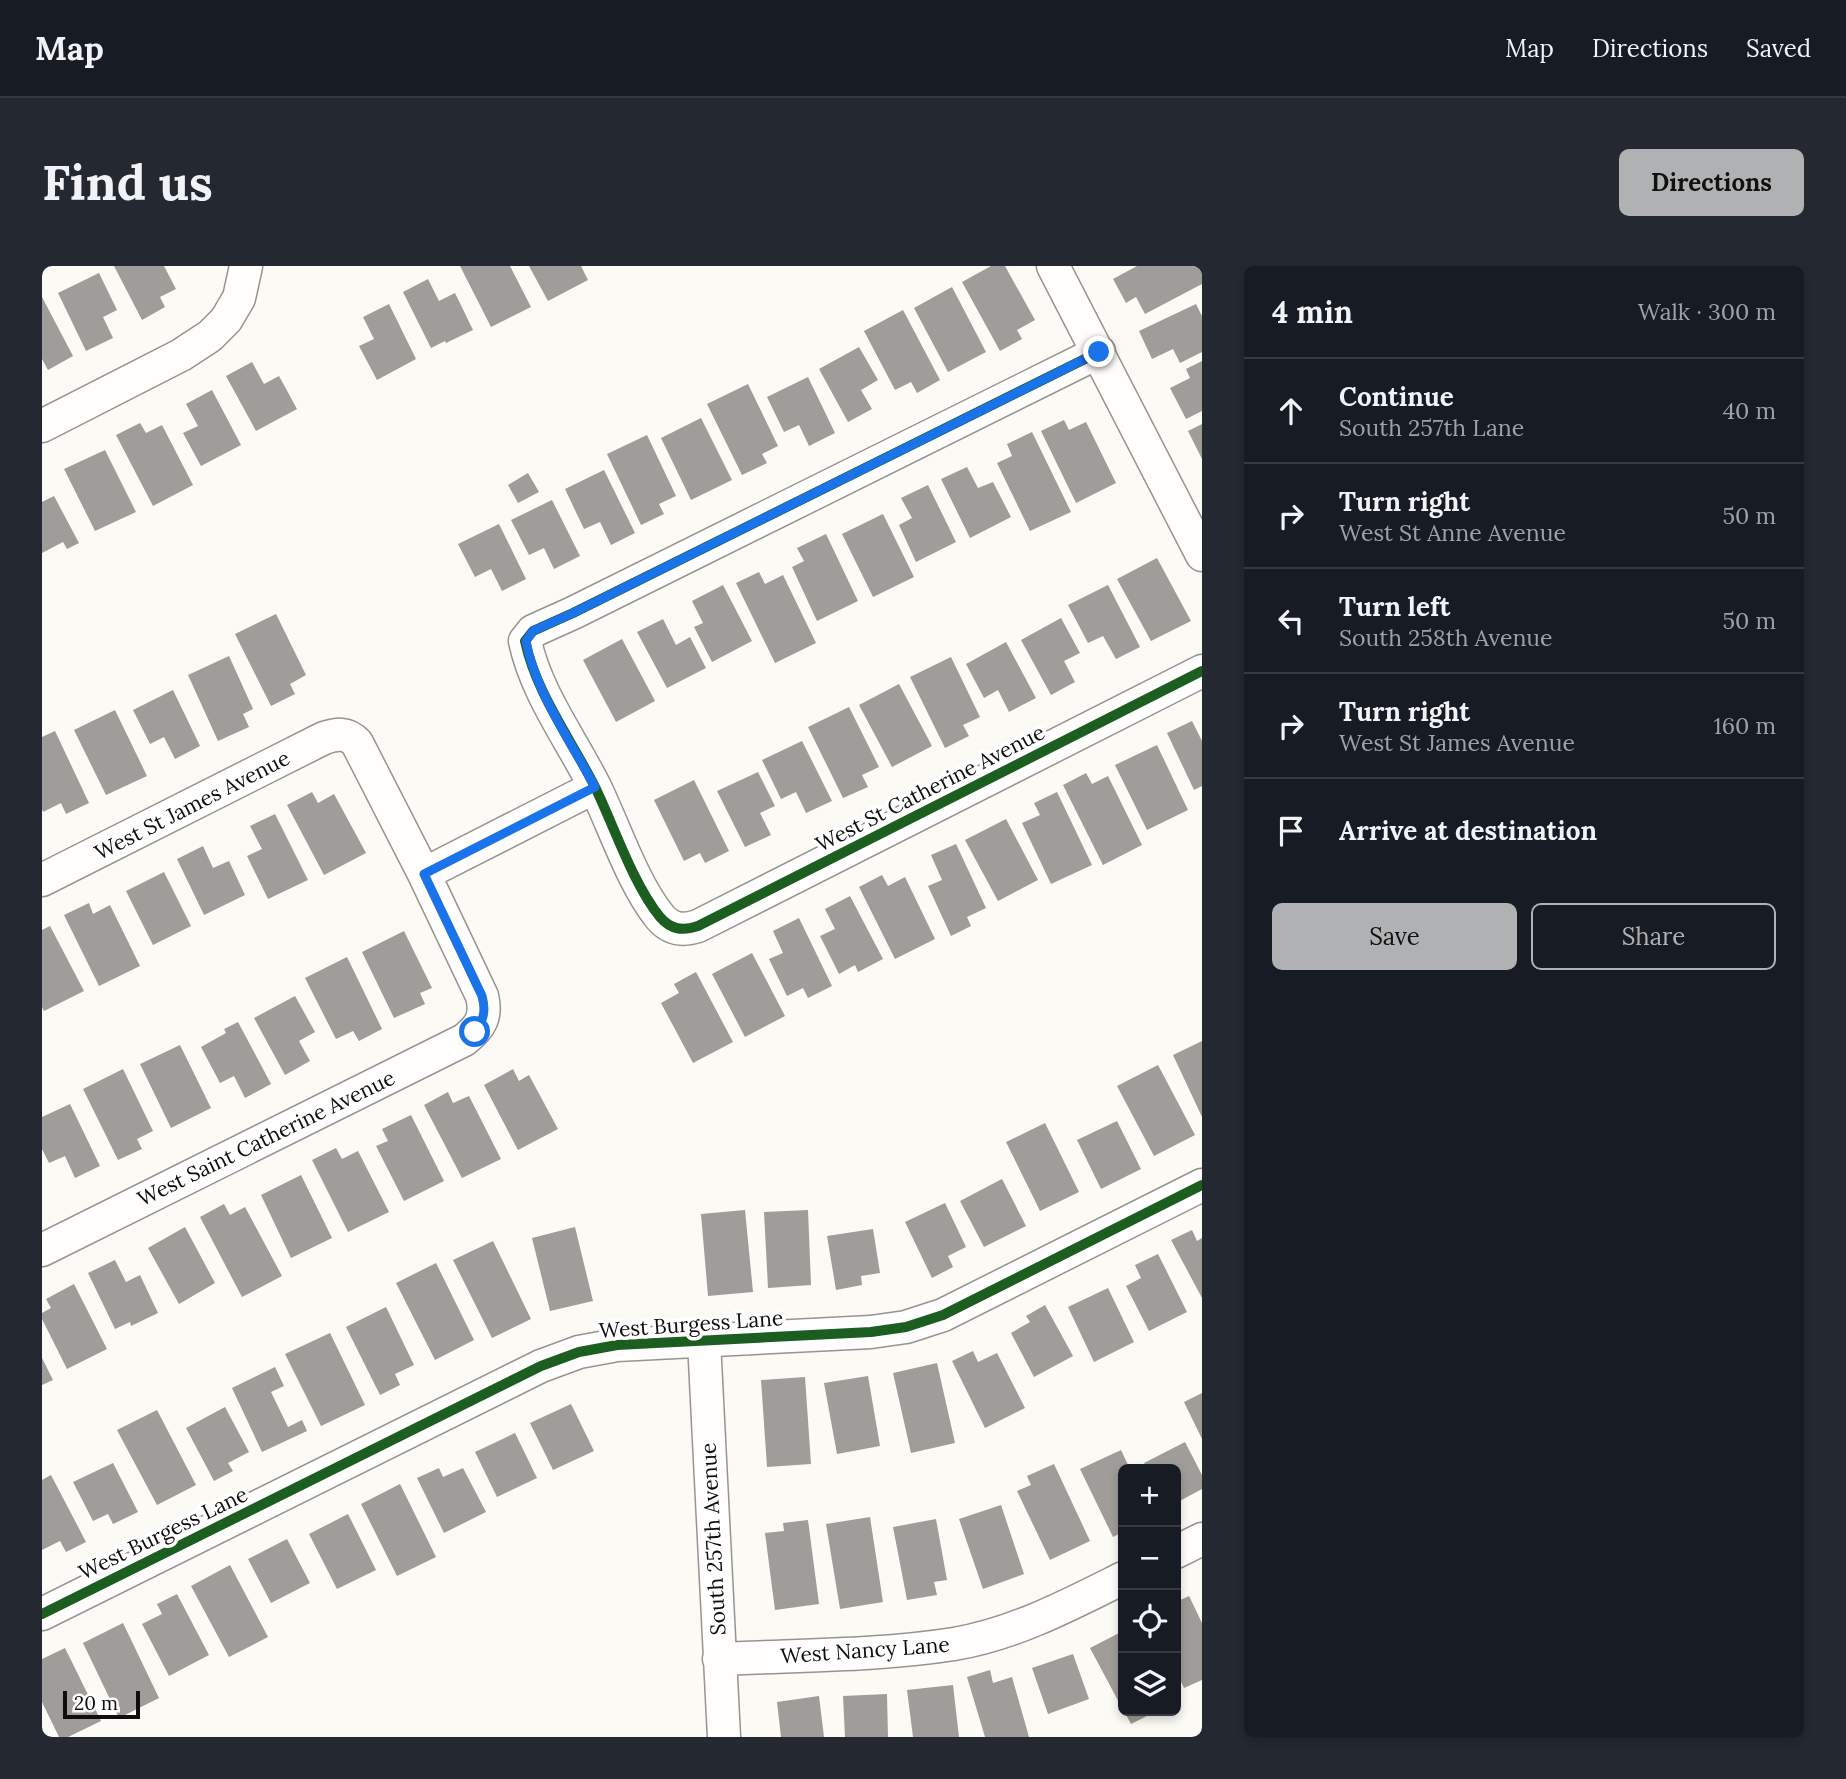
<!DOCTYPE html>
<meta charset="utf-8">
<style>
:root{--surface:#171b24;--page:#242831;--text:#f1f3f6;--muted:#9ea1a6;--line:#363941;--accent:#b0b1b2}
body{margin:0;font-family:Lora,serif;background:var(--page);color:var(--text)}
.controls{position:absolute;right:21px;bottom:21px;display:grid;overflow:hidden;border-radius:10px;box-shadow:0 4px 10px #0003}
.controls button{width:63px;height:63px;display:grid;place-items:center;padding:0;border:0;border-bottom:2px solid var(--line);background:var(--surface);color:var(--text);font:35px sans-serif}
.scale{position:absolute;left:21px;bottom:18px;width:77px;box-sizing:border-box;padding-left:7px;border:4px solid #0e0e0e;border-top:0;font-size:19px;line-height:24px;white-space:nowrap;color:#0e0e0e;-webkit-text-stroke:5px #fff;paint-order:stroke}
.stop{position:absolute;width:21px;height:21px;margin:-16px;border:5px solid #1a73e8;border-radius:50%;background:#fff}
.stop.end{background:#1a73e8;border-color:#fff;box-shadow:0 2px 7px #0008}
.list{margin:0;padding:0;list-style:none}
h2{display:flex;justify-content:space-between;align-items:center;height:91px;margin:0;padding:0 28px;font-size:30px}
h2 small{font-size:23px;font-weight:400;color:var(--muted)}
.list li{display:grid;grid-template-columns:46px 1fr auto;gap:21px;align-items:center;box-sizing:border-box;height:105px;padding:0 28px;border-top:2px solid var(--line)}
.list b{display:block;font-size:26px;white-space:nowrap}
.list p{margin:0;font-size:23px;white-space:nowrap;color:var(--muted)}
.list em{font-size:23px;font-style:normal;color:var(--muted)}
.actions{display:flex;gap:14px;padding:21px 28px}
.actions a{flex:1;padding:16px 0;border:2px solid var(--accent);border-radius:10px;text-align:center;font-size:24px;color:var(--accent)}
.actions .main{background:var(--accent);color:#111}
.icon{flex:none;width:38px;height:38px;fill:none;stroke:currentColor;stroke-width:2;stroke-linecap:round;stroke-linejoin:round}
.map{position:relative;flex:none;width:1160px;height:1471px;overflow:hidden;border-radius:10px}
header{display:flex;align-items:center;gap:42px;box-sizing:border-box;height:98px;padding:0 35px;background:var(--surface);border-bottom:2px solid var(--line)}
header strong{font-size:33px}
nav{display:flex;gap:38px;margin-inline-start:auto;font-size:24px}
.intro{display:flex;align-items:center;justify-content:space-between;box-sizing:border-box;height:168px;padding:0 42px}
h1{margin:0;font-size:49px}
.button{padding:18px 32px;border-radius:10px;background:var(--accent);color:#111;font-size:24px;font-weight:700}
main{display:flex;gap:42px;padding:0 42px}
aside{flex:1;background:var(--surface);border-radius:10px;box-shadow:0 4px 10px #0003}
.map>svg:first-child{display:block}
</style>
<header>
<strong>Map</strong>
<nav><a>Map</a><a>Directions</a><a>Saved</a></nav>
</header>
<div class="intro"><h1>Find us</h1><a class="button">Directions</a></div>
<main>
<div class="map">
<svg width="1160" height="1471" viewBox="0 0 1160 1471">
<rect width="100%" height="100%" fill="#fcfaf4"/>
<path fill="#9f9c99" d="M72,0h50l12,23 -16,8 5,10 -23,13z
M418,0h50l21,41 -40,20z
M487,0h52l7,14 -40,21z
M949,0h14l30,54 -18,10 5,9 -22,12 -38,-69z
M1095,0h65v18l-57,30 -9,-17 -10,6 -13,-24z
M57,7l18,37 -14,7 10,21 -27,13 -28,-58z
M386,13l11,22 16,-8 18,37 -27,13 -1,-2 -14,7 -28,-56z
M910,21l34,65 -38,20 -34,-64z
M0,31l31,59 -25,14 -6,-11z
M347,38l27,55 -39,21 -18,-34 15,-7 -11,-22z
M1154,38l6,12v36l-22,11 -7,-14 -21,10 -13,-28z
M861,44l37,70 -23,13 -6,-11 -16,8 -31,-59z
M817,81l19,33 -17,10 11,19 -24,13 -29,-53z
M1160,95v50l-16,8 -16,-31 20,-10 -4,-9z
M210,96l12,22 15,-8 18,33 -41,22 -30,-55z
M766,111l27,56 -26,13 -10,-21 -15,7 -17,-35z
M706,118l30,62 -16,8 5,9 -25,12 -35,-71z
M170,124l29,55 -40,21 -18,-33 15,-7 -12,-22z
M659,152l31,62 -41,20 -30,-62z
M1022,154l5,10 17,-8 30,61 -40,20 -35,-72z
M98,157l6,10 16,-8 31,60 -40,21 -37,-71z
M1160,158v35l-14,-28z
M990,166l39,80 -41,19 -33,-68 15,-7 -5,-12z
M605,169l29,61 -17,8 5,10 -23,11 -34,-71z
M63,184l31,62 -41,19 -31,-62z
M925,201l11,21 15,-6 18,35 -41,21 -29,-59z
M562,204l31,63 -24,12 -11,-23 -16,7 -19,-40z
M486,207l11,19 -21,11 -10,-18z
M886,219l28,57 -40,20 -17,-37 13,-7 -11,-20z
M12,230l25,47 -12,6 -4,-7 -21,11v-51z
M510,234l28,56 -26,13 -10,-21 -15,7 -18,-35z
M841,248l31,63 -41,20 -31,-63z
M457,258l27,55 -24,12 -11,-22 -16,8 -17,-33z
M784,268l32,67 -41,20 -25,-54 12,-6 -7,-13z
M1115,292l34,63 -40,20 -34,-62z
M717,306l6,12 18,-9 33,68 -41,20 -39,-80z
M681,319l29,56 -40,21 -18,-35 9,-4 -11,-22z
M1066,319l32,62 -24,12 -13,-23 -15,7 -20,-38z
M234,348l30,61 -16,9 5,10 -24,12 -36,-72z
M1019,352l19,35 -16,8 11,21 -24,13 -30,-55z
M621,353l13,26 14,-8 16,31 -39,20 -30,-56z
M580,373l33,62 -39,21 -33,-62z
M964,376l30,56 -27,14 -11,-22 -14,8 -18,-34z
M187,390l24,53 -10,5 6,13 -31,14 -30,-66z
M909,391l29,60 -17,8 6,11 -24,12 -35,-71z
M857,418l33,62 -40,21 -33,-62z
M131,424l27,56 -25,13 -11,-22 -14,7 -17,-34z
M807,441l30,60 -17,8 6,12 -25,11 -35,-71z
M73,444l32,66 -41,19 -32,-65z
M1150,455l10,20v45l-8,4 -27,-57z
M13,465l34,72 -23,11 -5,-11 -18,9 -1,-3v-72z
M760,475l30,60 -26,12 -10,-21 -15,7 -19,-39z
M1115,479l31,65 -41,20 -32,-65z
M716,506l17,34 -15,7 11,22 -26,12 -28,-56z
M1044,507l6,11 16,-8 34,69 -39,20 -40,-80z
M652,514l35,71 -24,12 -5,-10 -16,8 -30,-61z
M270,526l6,11 16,-9 32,59 -42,22 -37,-70z
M1015,526l35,73 -41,19 -29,-61 18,-8 -6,-12z
M233,548l33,66 -40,19 -21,-43 15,-7 -12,-23z
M964,553l32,61 -40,21 -33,-61z
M914,578l30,64 -19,9 4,9 -20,10 -23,-50 14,-6 -11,-25z
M161,580l10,22 16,-7 16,34 -41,20 -27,-56z
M122,606l27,54 -38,19 -27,-54z
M840,609l6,11 17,-9 30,62 -40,20 -36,-72z
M808,630l33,63 -25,13 -3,-7 -16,9 -19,-38 15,-7 -10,-20z
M47,637l4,11 17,-9 30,61 -41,20 -35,-71z
M757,652l33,68 -24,12 -5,-10 -16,8 -18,-37 14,-6 -10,-22z
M8,660l34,65 -40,20 -2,-4v-77z
M362,665l28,57 -12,5 5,11 -31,14 -32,-66z
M710,687l33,63 -40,21 -33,-63z
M305,691l35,72 -23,12 -6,-10 -17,8 -31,-61z
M654,706l37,70 -40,21 -32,-60 18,-10 -5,-9z
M253,730l20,36 -16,9 11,20 -25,14 -31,-57z
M196,756l33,62 -26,14 -11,-22 -14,7 -19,-36 25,-14 -2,-4z
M1160,775v76l-29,-62z
M138,779l31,63 -40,20 -31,-64z
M1116,799l37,70 -41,21 -37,-70z
M81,803l30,62 -16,8 5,10 -24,11 -35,-71z
M471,803l6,12 10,-6 29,54 -40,21 -34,-65z
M406,826l5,11 16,-7 32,63 -39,19 -38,-73z
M28,838l30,62 -25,12 -10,-22 -16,7 -7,-14v-32z
M369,849l33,66 -40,20 -28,-55 12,-5 -6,-12z
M1075,855l24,48 -40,20 -24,-49z
M1003,857l34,69 -39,19 -34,-69z
M294,882l6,11 16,-8 31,61 -41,20 -36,-72z
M259,909l31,63 -41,20 -30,-63z
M960,913l24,47 -42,21 -24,-46z
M903,937l21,44 -18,9 5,11 -21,11 -27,-56z
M182,938l6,11 15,-8 37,69 -40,21 -42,-80z
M703,944l8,82 -45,4 -7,-82z
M766,944l3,75 -43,3 -4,-76z
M143,961l30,56 -36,21 -31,-56z
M533,961l18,74 -43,10 -18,-73z
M831,963l7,44 -19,3 1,9 -26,5 -9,-54z
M1150,964l5,11 5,-3v60l-31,-58z
M451,975l38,78 -39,19 -39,-78z
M1116,988l29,58 -38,19 -23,-45 15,-8 -6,-13z
M73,994l11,22 14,-7 18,38 -27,13 -1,-4 -15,7 -27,-56z
M394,997l38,77 -39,20 -39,-77z
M32,1018l33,65 -40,20 -25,-50v-6l9,-5 -5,-9z
M1066,1022l26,54 -40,20 -26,-55z
M1003,1039l28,51 -39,21 -23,-44 19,-11 -4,-6z
M344,1041l28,58 -19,9 5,11 -20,10 -34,-68z
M288,1067l35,72 -44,21 -36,-72z
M931,1085l5,11 19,-9 28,55 -40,20 -33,-67z
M0,1092l11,22 -11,5z
M895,1097l18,80 -44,10 -18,-80z
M233,1101l9,19 -13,6 17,35 14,-7 5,11 -45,21 -30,-64z
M826,1110l12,70 -43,8 -13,-71z
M763,1111l6,87 -44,3 -6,-87z
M1160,1127v46l-18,-37z
M529,1138l23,47 -41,19 -23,-47z
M183,1141l24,45 -21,11 5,8 -19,10 -28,-53z
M115,1144l39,75 -39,20 -40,-75z
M473,1167l22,45 -40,19 -22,-45z
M1143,1176l17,33v14l-26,14v-34h-28l-4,-6z
M1079,1184l9,19h-7v63l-10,5 -33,-68z
M71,1197l25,49 -25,12 -5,-10 -15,7 -20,-39z
M1012,1198l36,77 -40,19 -33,-69 14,-6 -4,-9z
M397,1202l4,9 20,-9 23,44 -42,21 -27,-55z
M9,1209l35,67 -20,10 -6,-11 -18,9v-70z
M358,1218l36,73 -39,19 -36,-72z
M959,1239l23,69 -41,15 -24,-70z
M306,1248l28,56 -39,19 -28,-55z
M828,1251l13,85 -43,7 -14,-85z
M894,1253l11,61 -13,2 3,13 -30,5 -14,-73z
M766,1254l11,84 -44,6 -10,-77 19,-2 -1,-8z
M245,1273l23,44 -39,20 -23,-44z
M188,1299l38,72 -39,20 -38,-71z
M135,1328l32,61 -40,21 -27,-52 20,-10 -5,-10z
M1147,1330l13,27v57l-18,8 -8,-17v-69z
M81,1357l36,75 -40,20 -36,-75z
M1081,1365v79l-33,-62z
M23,1382l36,73 -33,16h-9l-17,-35v-43z
M1031,1388l16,45 -41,15 -16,-46z
M948,1404l3,13 19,-6 17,60h-44l-18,-60z
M911,1419l6,52h-46l-6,-47z
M845,1428l1,43h-43l-2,-41z
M777,1430l5,41h-43l-4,-35z
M1082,1445h33l-26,13z"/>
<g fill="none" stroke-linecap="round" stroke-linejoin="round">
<defs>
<path id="minor" d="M1011,0l149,289
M1057,86l-526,261 -40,18 -8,10c11,52 46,98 70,146 19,39 38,97 65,130 11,13 23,14 38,9l504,-255
M0,160l139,-71 29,-19 16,-16 13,-22 7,-32
M382,608l171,-87
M0,614l282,-142c13,-4 23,-6 33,5l67,131 58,122c5,20 -1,31 -18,44l-422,210
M662,1075l20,396
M1134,1286l26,-13
M0,1348l499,-248 38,-14 38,-7 254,-13 35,-5 37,-12 259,-130
M677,1393c78,-4 158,-3 235,-15 60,-10 115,-39 169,-66"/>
</defs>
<use href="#minor" stroke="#959492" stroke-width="35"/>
<use href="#minor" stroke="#fffefd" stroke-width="32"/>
<defs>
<path id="cycleway" d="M1057,86l-526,261 -40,18 -8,10c11,52 46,98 70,146 19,39 38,97 65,130 11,13 23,14 38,9l504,-255
M0,1348l499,-248 38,-14 38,-7 254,-13 35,-5 37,-12 259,-130"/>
</defs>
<use href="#cycleway" stroke="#fff" stroke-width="15"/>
<use href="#cycleway" stroke="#1b5e20" stroke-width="10"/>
</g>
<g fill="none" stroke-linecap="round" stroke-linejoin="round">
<path stroke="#1a73e8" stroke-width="9" d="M433,766c9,-13 11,-21 7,-36l-58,-122 171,-87c-24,-45 -60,-96 -69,-146l7,-10 40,-18 526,-261"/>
</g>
<g text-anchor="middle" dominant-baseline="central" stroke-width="7" stroke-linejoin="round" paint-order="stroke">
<g font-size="21" fill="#0e0e0e" stroke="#fff">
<text transform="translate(888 522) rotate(-27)">West St Catherine Avenue</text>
<text transform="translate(150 539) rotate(-27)">West St James Avenue</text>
<text transform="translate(224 872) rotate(-26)">West Saint Catherine Avenue</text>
<text transform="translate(649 1058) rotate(-4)">West Burgess Lane</text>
<text transform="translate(121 1267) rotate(-26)">West Burgess Lane</text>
<text transform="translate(671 1273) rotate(-93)">South 257th Avenue</text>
<text transform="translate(823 1384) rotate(-4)">West Nancy Lane</text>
</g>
</g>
</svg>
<div class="controls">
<button>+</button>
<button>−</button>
<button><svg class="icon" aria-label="locate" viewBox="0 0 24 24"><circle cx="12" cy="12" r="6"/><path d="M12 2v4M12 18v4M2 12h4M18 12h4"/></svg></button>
<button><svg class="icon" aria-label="layers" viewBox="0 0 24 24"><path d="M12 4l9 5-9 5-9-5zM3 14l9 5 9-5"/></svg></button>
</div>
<div class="scale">20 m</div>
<div class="stop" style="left:433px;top:766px"></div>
<div class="stop end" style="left:1057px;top:86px"></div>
</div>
<aside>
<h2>4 min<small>Walk · 300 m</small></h2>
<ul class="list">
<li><svg class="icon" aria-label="ahead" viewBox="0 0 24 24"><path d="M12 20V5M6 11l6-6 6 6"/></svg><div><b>Continue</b><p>South 257th Lane</p></div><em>40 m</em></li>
<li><svg class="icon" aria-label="right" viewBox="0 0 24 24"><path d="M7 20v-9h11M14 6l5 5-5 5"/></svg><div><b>Turn right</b><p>West St Anne Avenue</p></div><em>50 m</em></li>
<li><svg class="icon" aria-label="left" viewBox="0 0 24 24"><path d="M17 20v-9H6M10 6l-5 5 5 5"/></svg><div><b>Turn left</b><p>South 258th Avenue</p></div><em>50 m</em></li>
<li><svg class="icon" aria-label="right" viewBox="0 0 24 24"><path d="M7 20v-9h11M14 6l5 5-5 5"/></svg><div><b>Turn right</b><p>West St James Avenue</p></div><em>160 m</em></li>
<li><svg class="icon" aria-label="arrive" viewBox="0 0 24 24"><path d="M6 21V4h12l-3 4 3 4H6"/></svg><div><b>Arrive at destination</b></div></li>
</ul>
<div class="actions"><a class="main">Save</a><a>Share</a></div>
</aside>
</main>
